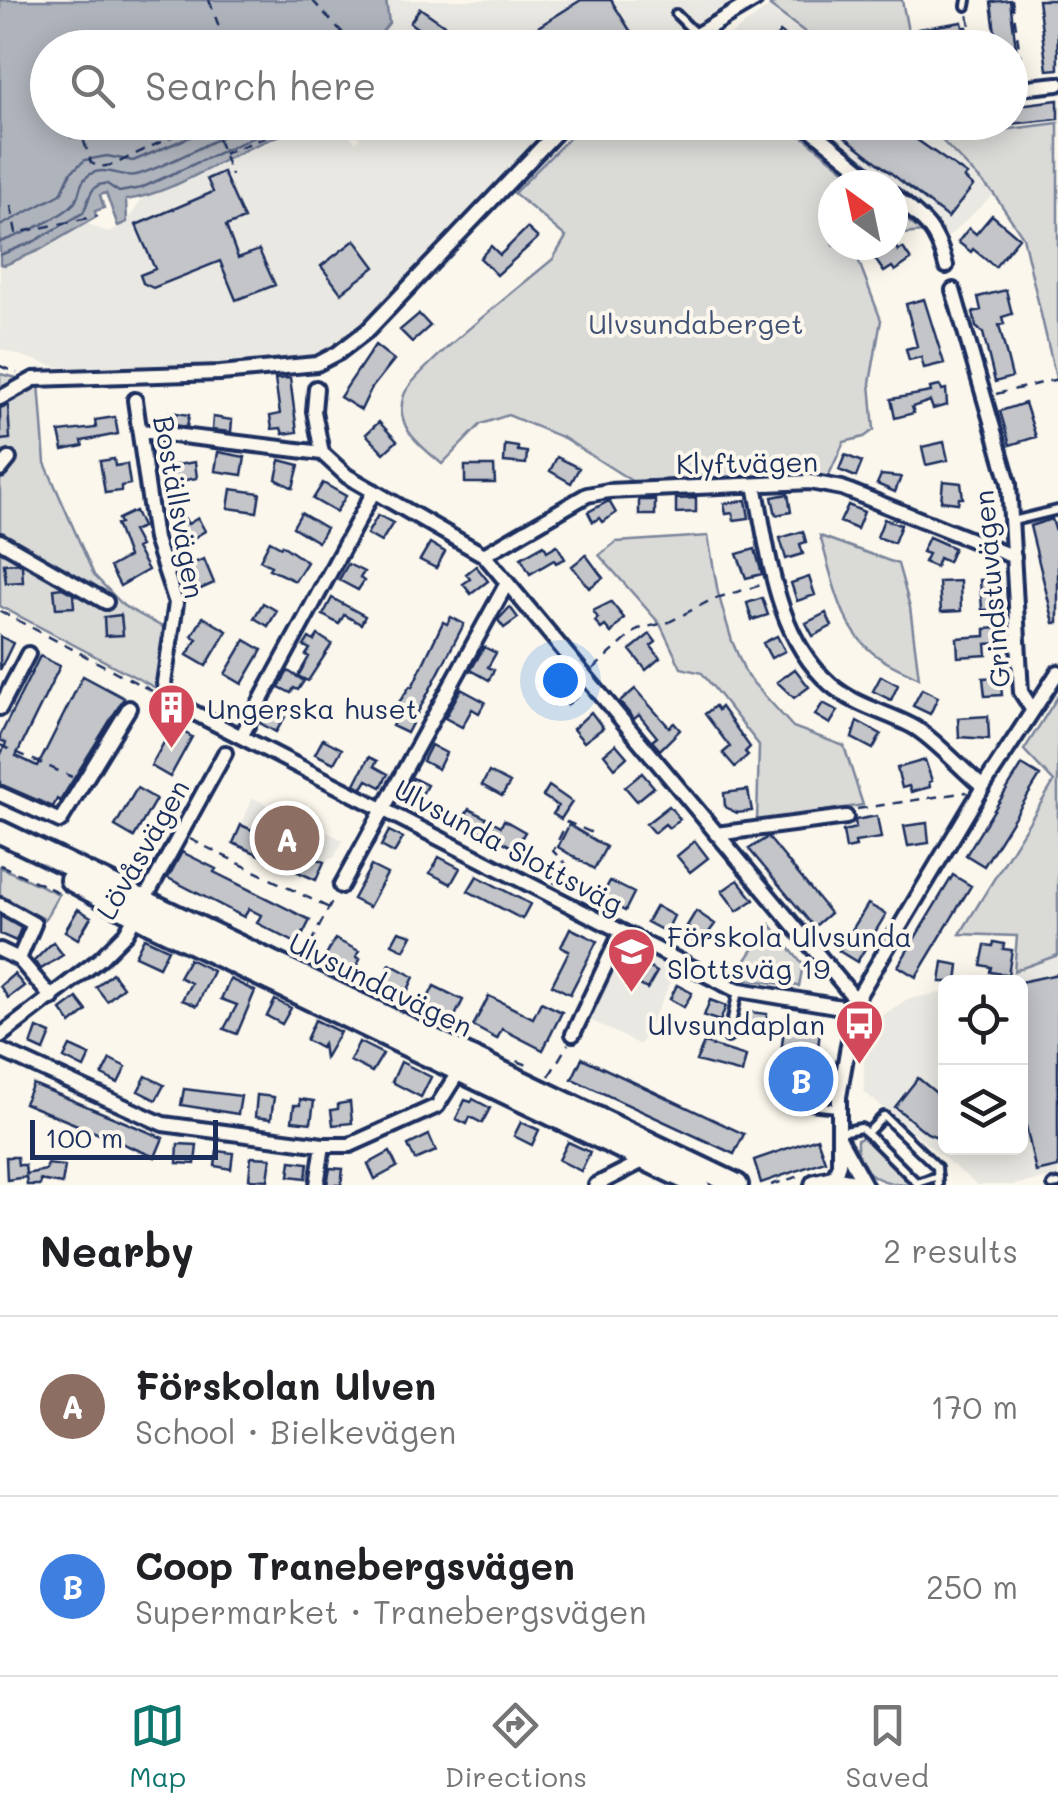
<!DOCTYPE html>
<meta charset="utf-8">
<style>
:root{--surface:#fff;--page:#f6f6f6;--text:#202124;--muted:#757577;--line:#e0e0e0;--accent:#0f766e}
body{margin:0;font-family:Mali,sans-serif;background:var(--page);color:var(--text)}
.controls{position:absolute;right:30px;bottom:30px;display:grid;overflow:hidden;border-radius:15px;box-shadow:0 5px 25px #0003}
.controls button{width:90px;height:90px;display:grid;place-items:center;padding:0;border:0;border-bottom:2px solid var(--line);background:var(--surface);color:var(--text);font:50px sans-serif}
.compass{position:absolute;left:818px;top:170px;width:90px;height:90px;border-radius:50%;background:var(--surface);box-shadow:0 5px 25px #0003;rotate:327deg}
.scale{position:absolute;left:30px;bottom:25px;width:188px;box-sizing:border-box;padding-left:10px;border:5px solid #1b2f5e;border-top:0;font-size:28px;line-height:35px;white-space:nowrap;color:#1b2f5e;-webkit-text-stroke:8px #fbf7ec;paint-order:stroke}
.you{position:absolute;left:560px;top:680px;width:35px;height:35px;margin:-25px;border:8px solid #fff;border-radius:50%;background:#1a73e8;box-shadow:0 0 0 15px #1a73e833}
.badge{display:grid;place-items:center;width:65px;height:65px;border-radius:50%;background:var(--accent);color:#fff;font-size:32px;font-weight:700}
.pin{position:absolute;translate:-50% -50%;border:5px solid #fff;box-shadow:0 2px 10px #0006}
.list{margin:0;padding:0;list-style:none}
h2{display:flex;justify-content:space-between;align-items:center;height:130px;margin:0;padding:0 40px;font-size:42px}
h2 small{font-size:32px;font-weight:400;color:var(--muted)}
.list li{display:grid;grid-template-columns:65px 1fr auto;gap:30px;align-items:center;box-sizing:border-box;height:180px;padding:0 40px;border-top:2px solid var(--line)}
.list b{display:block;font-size:38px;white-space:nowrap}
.list p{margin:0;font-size:32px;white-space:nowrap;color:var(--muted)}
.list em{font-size:32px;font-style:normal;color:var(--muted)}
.icon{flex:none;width:55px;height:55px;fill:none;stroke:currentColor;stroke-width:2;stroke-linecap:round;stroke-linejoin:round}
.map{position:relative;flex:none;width:1058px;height:1185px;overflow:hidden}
.search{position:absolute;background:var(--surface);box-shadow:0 5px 25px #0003;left:30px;right:30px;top:30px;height:110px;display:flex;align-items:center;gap:25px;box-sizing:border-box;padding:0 35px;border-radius:55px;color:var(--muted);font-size:38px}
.sheet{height:490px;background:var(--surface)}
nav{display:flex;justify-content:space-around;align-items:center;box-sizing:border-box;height:140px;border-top:2px solid var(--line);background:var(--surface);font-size:28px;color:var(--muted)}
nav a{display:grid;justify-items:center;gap:5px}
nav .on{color:var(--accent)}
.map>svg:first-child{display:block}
</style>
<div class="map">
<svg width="1058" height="1185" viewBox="0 0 1058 1185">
<rect width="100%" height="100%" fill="#fbf7ec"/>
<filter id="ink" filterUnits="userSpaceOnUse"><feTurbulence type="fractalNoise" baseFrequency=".01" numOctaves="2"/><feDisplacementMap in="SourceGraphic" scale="20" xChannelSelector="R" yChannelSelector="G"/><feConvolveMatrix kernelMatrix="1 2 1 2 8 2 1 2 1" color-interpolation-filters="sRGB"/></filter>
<g filter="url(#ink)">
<path fill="#eae8e2" d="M386,0h351l-79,47 -288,1 19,-25z
M770,6l55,41h-99v-9z
M314,123h27l14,19 5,-3 -11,-16h203l-190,200 -48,33 -181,12 -77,-1 -56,-18v-85l40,-14 46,-27 23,10 18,-11 16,-25 80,-33 15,-11z
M817,123h108l69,71 -47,44 -18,-26z
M253,798l90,42 -8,17 -11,5 -8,18 -83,-37z
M629,944l48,26 -37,75 -52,-26 36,-73z
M1058,955v221l-44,9h-37l-113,-93v-57l18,-19 25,-17 38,-7 1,156h74v-166h-41z"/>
<path fill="#dadad7" stroke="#7a849a" stroke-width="2.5" d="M779,0h123l9,47h-86l-55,-41z
M584,123h202l77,62h-30v60h30l-4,17 22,58 -11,63 4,47 -10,7 -20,5 -16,35 -193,6 -71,-45 -56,-23 -27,9 -39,40c-21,-18 -49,-37 -38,-69 8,-24 123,-114 149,-136l13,-22 -52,-44z
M925,123h67l2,8 64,-8v264l-35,-150 -29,-43z
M893,209l29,23 -29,3z
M0,374l39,9 6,80 49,112 30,31 42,23 -10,59 -156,-82z
M708,536l10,57 14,48 15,35 46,51 51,19 19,59 -106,17 2,-77 -57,-72 -21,-5 -21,-44 -61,-69 17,-13z
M820,536l78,28 12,43 9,71c-14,-7 -30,-13 -42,-22 -38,-28 -44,-78 -57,-120z
M1058,696v259l-44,16 3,-35 -57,-2 94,-152 -30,-32z
M0,867l59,27 -14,25 -45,-22z
M770,924l33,41 -4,21 -65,-8z
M867,1136l43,45 6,4c-29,0 -61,-7 -59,-45z"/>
<path fill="#afb3bb" stroke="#747e96" stroke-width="2.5" d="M0,0h386l3,23 -19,24 -322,1v74l266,1c-24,9 -50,17 -73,29 -37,18 -74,42 -115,48l1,22 -9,4 -12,-33 -6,2 4,13 -9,3 1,6 -56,33 -35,15 -5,-1z"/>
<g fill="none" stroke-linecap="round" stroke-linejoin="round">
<path stroke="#566483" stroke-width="2.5" d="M0,226l61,-32 10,-22 14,-12 22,-4 26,5 71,-30 12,-9
M0,242c18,-6 64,-25 75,-40 6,-9 3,-19 14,-27 17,-11 33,5 51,-1 40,-13 75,-36 113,-52
M0,255l35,-14 48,-28c7,-13 6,-30 24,-29l12,8 22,-4 146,-66"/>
</g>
<path fill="#c3c5c9" stroke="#1b2f5e" stroke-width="2.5" d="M581,0h30l23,37 -16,11h-83l-8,-14z
M1010,0l6,48h-19l-6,-46z
M1038,0h19l1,69 -11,1z
M420,8l57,40h-31l-36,-25z
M962,22l1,5h4l3,17 -5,4h-49l-2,-13 5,-1 -1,-5z
M780,32l20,16h-32z
M1058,100v19l-48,5v-18z
M826,122h94l-10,13 57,40 -3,3 9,8 -25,32z
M223,172l21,47 -18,7 12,32 21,-8 16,35 -39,15 -16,-39 -67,27 -10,-5 -3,-8 15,-6 -19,-44 77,-33 -6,-13z
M992,215l27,23 -24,29 -22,-18 -2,3 -13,-10 11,-14 7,6z
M527,228l11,10 -41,37 -17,-17 11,-12 9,9z
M355,240l20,27 -34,26 -20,-27z
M895,245l3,6 5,-3 8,12 -16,11 -3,-4 -8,5 -9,-13z
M1006,290l6,24 -10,3 2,7 -5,1 13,52 -17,5 -12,-49 -7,-6 -3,-15 8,-2 -3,-13z
M924,299l20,64 -20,5 -3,-11 -12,3 -3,-11 11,-3 -11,-42z
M419,314l11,12 -18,16 -12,-12z
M375,345l19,15 -23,29 -10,21 -21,-13z
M290,378l7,54 -14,2 -2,-6 -9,1 -2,-13 10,-2 -5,-35z
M940,386l2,4 4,-1 1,16 -14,4 -3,-8 -18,6 2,6 -19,5 -4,-19 40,-7 -1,-4z
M1025,403l11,34 -26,8 -10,-34z
M8,405l2,34 -10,1v-32z
M170,412l19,3 -2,12 -19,-3z
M115,417l3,17 -36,7 1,5 -20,4 -4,-18 37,-4 -1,-8z
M213,417l19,3 -1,12 -19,-2z
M379,422l18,19 -13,12 -18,-19z
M944,442l4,18 -22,5 -4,-18z
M505,445l13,2v4l9,1 -1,12 -22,-2z
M218,452l27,5 -3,18 -27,-4z
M845,455l17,7 -6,15 -17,-7z
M557,457l22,11 -8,15 -21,-12z
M114,459l1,7 12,-2 3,20 -9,2v5l-16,2 -5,-32z
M280,460l19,5 -6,23 -17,-9z
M195,462l2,16 -29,5 -3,-16z
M465,466h29l1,17h-30z
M881,475l20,2 -6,15 -18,-8z
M943,481l18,2 2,15h-4l-1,5 -17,-2z
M323,483l23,13 -10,16 -23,-13z
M231,489l29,4 -3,19 -29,-4z
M788,494l3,18 -15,3 -4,-18z
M696,498v14l-20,1v-14z
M639,500h16v15h-16z
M746,500l3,18 -15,2 -1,-7 -7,1 -2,-10z
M609,501l7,12 -14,9 -3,-4 -6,4 -5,-10z
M848,505l16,7 -7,17 -17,-7z
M135,511l7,16 -10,4 8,15 -4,2 12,22 -28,16 -10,-19 18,-10 -12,-33 4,-1 -2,-4z
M301,513l25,15 -8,14 -25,-15z
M378,515l15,8 -12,19 -14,-8z
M198,518l7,13 -20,12 -10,-18 10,-6 3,5z
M884,519l17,6 -7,18 -17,-6z
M1052,519l6,19v85h-4l-24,-97z
M803,531l3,11 -6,2 3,10 -17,5 -6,-21z
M929,537l25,11 -6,14 -9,-4 -3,9 -12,-5 4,-8 -6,-2z
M270,541l11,6 1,-2 25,17 -12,19 -26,-12 2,-3 -11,-6z
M430,543l15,9 -9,16 -16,-8z
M544,545l3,6 10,-6 8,14 -9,4 -2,-3 -24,14 -9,-16z
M755,549l7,25 -16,4 -9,-24z
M586,555l17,23 -14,10 -17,-22z
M204,559l10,24 -18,8 -11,-24z
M18,563l4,2 1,17 -17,1 -2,-19z
M348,564l16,8 -4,6 4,3 -6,9 -19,-10z
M476,566l12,15 -17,13 -8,-10 7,-5 -4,-5z
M809,577l6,18 -18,6 -6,-18z
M997,579l2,30 -17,1 -2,-30z
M960,581l1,30 -20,1 -2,-30z
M62,588l11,6 1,13 -18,1 -2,-19z
M332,598l33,18 -4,8 -17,-9 -5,9 -16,-9z
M762,598l6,17 -16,5 -5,-17z
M611,602l13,16 -13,15 -6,-7 -4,3 -6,-8 3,-3 -5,-7z
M263,603l14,8 -9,15 -14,-8z
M510,607l8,11 -14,10 -6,-8z
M826,613l6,13 -19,10 -7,-13z
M121,615l2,20 -18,1 -1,-19z
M203,617l24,14 -21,35 -19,-11 10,-16 -5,-3z
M451,617l13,7 -57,109 -15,-7 3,-5 -6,-4 21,-31 2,1 31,-65 4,2z
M999,628l1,15 -14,1 1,11 -29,2 -1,-19 28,-2v-7z
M650,634l6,8 -5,4 9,12 -14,12 -16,-20z
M318,635l14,9 -24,37 -10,-5 11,-19 -3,-2 4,-6 -6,-3 5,-8 5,3z
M0,636l13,7 -13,27z
M777,636l8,15 -14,7 -8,-15z
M245,640l17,10 -20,34 -17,-10z
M484,647l12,6 -8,14 6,3 -5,10 -18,-10z
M40,656l20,10 -44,90 19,9 3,1 45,-90 41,22 -64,103 -3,-2 -4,8 -53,-23v-28l6,-13 -6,-3v-4z
M795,669l14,18 -15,11 -17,-16z
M288,671l16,10 -6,9 -4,-2 -3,5 -12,-6z
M881,676l17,9 -7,15 -18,-9z
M1000,677l2,18 -17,1 -2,-18z
M566,683l11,14 -10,8 -5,-6 -8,6 -8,-11z
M461,689l24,13 -6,11 -7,-4 -10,18 -17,-9z
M635,689l34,38 5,-4 6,7 -20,20 -8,-9 5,-4 -18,-22 -5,4 -14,-17z
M922,689l16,8 -8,17 -17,-8z
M823,703l15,8 -8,13 -15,-9z
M715,706l3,4 3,-3 29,40 -5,5 3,3 -13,12 -12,-14 7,-6 -25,-33z
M268,708l17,9 -9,15 -16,-9z
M591,712l12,16 -19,14 -11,-13z
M988,716l1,23 -30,-2 -1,-19z
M857,721l24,13 -8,15 -21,-11z
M173,726l19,11 -22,40 -19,-11z
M323,739l19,10 -8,14 -19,-9z
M616,744l11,13 -12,11 -11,-14z
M431,745l15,8 -8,16 -15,-8z
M369,757l8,4 -3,5 14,8 -7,13 -14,-7 -5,8 -7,-4z
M925,760l7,21 -3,1 1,5 -19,5 -2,-6 -7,2 -5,-20z
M1022,765l18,11 -56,90 -18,-11z
M489,772l21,11 -8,13 -20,-11z
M642,773l12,14 -17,14 -12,-14z
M413,778l14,7 -11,20 -14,-7z
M549,786l23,16 -11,17 -8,-5 5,-8 -15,-10z
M137,788l19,11 -22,38 -19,-11z
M748,790l4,21 -15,2 -12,-6 -1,-14z
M669,806l11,13 -11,9 -4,-4 -11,9 -8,-9z
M469,809l32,17 3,-6 21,12 -10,17 -15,-9 -4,5 -36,-21z
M877,816l4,22 -26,4 1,5 -10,2 -3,-18 13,-3 -1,-8z
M927,823l2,20 -21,3 -4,-20z
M241,825l83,37 -8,18 -83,-37z
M569,825l37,22 -12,22 -36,-22z
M389,831l14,7 -9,15 -13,-7z
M768,837l62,76 -16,14 -65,-78z
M695,841l13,17 -18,14 -13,-16z
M182,852l34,17 -2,3 96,48 -12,24 -41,-21 4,-8 -12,-6 -5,8 -76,-39z
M439,857l21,11 -9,16 -21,-11z
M371,866l16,8 -18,33 -16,-8z
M953,875l18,11 -55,91 -18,-11z
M477,876l53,28 -8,15 -54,-28z
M738,880l16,20 -17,11 -15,-20z
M610,881l24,12 -9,18 -24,-13z
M868,904l18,10 -29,48 -18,-11z
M656,906l18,10 -8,16 -19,-10z
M78,909l13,8 -13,22 -13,-8z
M696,911l19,13 -16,22 -12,-11 4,-6 -4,-3z
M0,916l21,12 -5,13 -16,-7z
M570,928l27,13 -27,53 -18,-9 17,-34 -8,-4z
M399,931l13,4 -8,15 -12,-6z
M144,938l24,11 -9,18 -24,-11z
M335,939l24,12 -3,6 4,2 -6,13 -29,-14z
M53,942l10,13 -22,14 -7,-8z
M994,942l10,2 -1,5 9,1 -4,25 -18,-3 1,-5 -10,-2 4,-20 8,1z
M627,955l30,17 -10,17 -30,-17z
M189,959l24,12 -16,35 -15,-6 9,-17 -12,-6z
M943,962l16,3 -2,17h-17z
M390,964l24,13 -9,19 -25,-12z
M112,973l11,14 -16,14 -11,-14z
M14,974l10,12 -16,12 -8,-12z
M1058,974v193l-22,5 -16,-74v-116z
M230,979l25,12 -18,43 -13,-5 13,-24 -16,-6z
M677,985l15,8 -8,14 -14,-8z
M434,986l29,14 -10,20 -29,-14z
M489,996l44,22 8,-16 21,10 -19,38 -41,-21 -5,10 -24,-13z
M77,998l10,13 -16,13 -10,-14z
M275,1000l16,8 -9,16 -15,-8z
M710,1000l16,6 -6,15 -16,-5z
M750,1012l17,2 -2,15 -17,-2z
M785,1018l36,5 -5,42 9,1 -3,29 -32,-3 -3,9 -11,-1z
M315,1020l25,12 -15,26 -2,-14 -2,4 -15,-8z
M37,1028l14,6 -7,17 -13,-6z
M359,1042l24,12 -11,18 -22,-11z
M704,1043l42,13 -4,17 -46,-12z
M70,1046l20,9 -6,13 -20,-10z
M582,1058l162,76 -10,20 -162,-75z
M110,1059l16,8 -8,16 -16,-8z
M401,1062l30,15 -10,20 -29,-15z
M146,1076l18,9 -8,15 -18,-9z
M918,1078l28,23v33l-4,5 -15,-6 -32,-26z
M33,1084l130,54 -8,19 -131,-54z
M184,1089l57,7 -3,18 -57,-9z
M257,1095l17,2 -3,22 -16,-2z
M300,1099l14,2 -3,22 -19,-2 2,-16h6z
M473,1099l17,9 -8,15 -12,-6 -3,7 -11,-5 9,-19 6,2z
M350,1102l2,21 -19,2 -2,-15 7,-1v-5z
M521,1122l18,8 -7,15 -18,-9z
M429,1135l7,16 -21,9 -7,-15z
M817,1138l8,23 -64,22 -7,-23z
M568,1142l22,10 -9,19 -22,-11z
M178,1144l19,1 -2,19 -18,-1z
M217,1151l16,2 -2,16 -16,-3z
M390,1152l7,15 -22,12 -7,-15z
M6,1157h11l1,8h7l1,9 20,-4 1,-6 18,2 -3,18 -22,-4v5h-13l-1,-8 -19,3z
M251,1157l20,1 -3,22 -19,-1z
M291,1161l17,2 -2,15 -17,-2z
M330,1168l13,1 -2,16h-14z"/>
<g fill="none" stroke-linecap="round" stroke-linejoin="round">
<defs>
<path id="lane" d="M966,6l1,-6
M676,14l19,19
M1013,521l45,-11
M728,1038l10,-47
M793,1103l44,5
M840,1132l21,-4 6,5 17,-17 53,51 1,18
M867,1133l50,50 21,-7
M1052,1185l6,-1"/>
<path id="street" d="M696,34l14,14
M674,48l81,-48
M1010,89l48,-5
M802,122l78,63
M893,195c30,24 44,33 53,71
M953,290l56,193 12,209 11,17
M316,388l-2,23 8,42 25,23 137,79 372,445
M0,398l34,-19 186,-6 97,-9 21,-11 30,-23 198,-208
M135,400l20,139 21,64 -12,80 5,17 565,289 119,20
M141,431l181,22
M0,470l9,-11
M755,485c14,68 20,150 75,199 25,22 54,27 82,42 21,11 51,45 71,61
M0,541l106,61
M484,555l103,-60 21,-4 202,-9 32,6 172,69
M0,708l28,-54
M242,735l132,-244
M0,794l60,27 69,-113
M716,834l130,-17
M341,886l166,-303
M0,905l34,19 -15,35
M0,950l19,9 33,39
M573,1034l48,-101
M0,1036l100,-77 26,-26 99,-180
M0,1050l163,74 160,21h27l87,-39 22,-35
M839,1138l26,47
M833,1181l6,-17v-67l17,-97 127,-213 75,-115
M317,1185l6,-40
M596,1185l51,-26"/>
<path id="primary" d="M0,832l737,353
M71,880l80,43 548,262
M816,1185l17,-4 22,4"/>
</defs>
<use href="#lane" stroke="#1b2f5e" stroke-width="14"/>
<use href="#street" stroke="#1b2f5e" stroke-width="20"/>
<use href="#primary" stroke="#1b2f5e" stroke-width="28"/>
<path stroke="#1b2f5e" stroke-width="2.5" stroke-dasharray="10 8" stroke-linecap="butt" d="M209,0l18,48
M312,0l45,48
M1012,0l11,76
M968,15l6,33
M212,122l19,53
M70,137l12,-2 9,28 8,4 14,-2 89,-43
M223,154l81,-32
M11,206l5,27 82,-17
M0,366l17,7
M996,394l62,-15
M0,611l154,81
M593,669l45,-40 31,-7 44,-23 48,-14
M0,745l72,32
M857,809l110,-17
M190,839l139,69
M0,865l62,29
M554,884l12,-20 -13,-13 14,-29 28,12
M302,960l33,-64
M517,1061l16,6
M549,1076l19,-32
M771,1185l32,-10"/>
<use href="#lane" stroke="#fbf7ec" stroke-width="6"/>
<use href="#street" stroke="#fbf7ec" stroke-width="12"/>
<use href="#primary" stroke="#fbf7ec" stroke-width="20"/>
</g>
</g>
<defs>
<symbol id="building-pin" viewBox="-11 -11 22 30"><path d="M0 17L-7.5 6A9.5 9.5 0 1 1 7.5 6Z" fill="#d1495b" stroke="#fbf7ec"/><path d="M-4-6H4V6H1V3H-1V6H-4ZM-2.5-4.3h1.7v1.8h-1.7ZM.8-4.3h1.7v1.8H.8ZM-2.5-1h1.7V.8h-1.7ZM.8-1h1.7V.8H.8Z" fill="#fff"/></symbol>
<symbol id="school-pin" viewBox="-11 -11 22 30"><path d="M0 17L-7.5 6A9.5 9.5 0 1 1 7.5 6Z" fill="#d1495b" stroke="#fbf7ec"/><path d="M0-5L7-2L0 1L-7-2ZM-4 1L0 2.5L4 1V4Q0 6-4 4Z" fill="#fff"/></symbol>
<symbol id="bus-pin" viewBox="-11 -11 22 30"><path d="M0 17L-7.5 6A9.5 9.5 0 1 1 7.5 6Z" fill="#d1495b" stroke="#fbf7ec"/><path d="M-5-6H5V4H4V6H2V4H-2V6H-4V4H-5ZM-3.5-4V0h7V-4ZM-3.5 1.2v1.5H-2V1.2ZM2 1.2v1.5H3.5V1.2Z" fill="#fff"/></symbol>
</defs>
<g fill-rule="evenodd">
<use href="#building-pin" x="144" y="680" width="55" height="75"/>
<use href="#school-pin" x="604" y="924" width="55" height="75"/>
<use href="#bus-pin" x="832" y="996" width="55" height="75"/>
</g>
<g text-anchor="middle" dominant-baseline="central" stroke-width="8" stroke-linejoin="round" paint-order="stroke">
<g font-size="28" fill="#415176" stroke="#fbf7ec">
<text x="696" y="323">Ulvsundaberget</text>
</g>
<g font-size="28" fill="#1b2f5e" stroke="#fbf7ec">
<text transform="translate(747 462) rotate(-1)">Klyftvägen</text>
<text transform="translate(180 507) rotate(80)">Boställsvägen</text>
<text transform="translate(991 589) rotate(-95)">Grindstuvägen</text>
<text transform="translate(509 846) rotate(28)">Ulvsunda Slottsväg</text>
<text transform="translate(142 849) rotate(-60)">Lövåsvägen</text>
<text transform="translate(381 984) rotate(26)">Ulvsundavägen</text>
</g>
<g font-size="28" fill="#1b2f5e" stroke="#fbf7ec" text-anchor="start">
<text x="207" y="708">Ungerska huset</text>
<text x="667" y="936">Förskola Ulvsunda<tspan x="667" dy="32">Slottsväg 19</tspan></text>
<text x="825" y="1024" text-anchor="end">Ulvsundaplan</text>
</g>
</g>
</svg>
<div class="controls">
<button><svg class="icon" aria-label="locate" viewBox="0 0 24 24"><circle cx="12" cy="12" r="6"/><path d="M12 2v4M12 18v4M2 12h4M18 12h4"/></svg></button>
<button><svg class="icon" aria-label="layers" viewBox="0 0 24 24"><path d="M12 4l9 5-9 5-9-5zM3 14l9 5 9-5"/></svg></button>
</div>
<svg class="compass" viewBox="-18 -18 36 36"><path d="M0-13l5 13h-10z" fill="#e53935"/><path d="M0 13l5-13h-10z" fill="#757577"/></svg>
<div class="scale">100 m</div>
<div class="you"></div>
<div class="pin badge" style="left:287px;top:838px;background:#8d6e63">A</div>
<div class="pin badge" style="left:801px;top:1079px;background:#3f7fe0">B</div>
<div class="search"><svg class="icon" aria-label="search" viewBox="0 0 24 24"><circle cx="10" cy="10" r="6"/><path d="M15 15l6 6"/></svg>Search here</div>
</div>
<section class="sheet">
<h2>Nearby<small>2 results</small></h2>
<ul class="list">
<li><span class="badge" style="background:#8d6e63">A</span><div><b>Förskolan Ulven</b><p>School · Bielkevägen</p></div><em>170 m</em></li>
<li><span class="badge" style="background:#3f7fe0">B</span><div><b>Coop Tranebergsvägen</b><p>Supermarket · Tranebergsvägen</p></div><em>250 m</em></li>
</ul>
</section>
<nav>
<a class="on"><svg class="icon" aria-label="map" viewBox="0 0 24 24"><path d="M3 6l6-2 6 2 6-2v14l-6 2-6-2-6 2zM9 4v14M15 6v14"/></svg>Map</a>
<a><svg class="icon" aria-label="directions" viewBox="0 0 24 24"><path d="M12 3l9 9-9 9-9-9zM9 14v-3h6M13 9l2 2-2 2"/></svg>Directions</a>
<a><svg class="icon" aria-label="saved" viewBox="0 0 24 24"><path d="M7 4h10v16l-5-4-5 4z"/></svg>Saved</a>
</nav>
